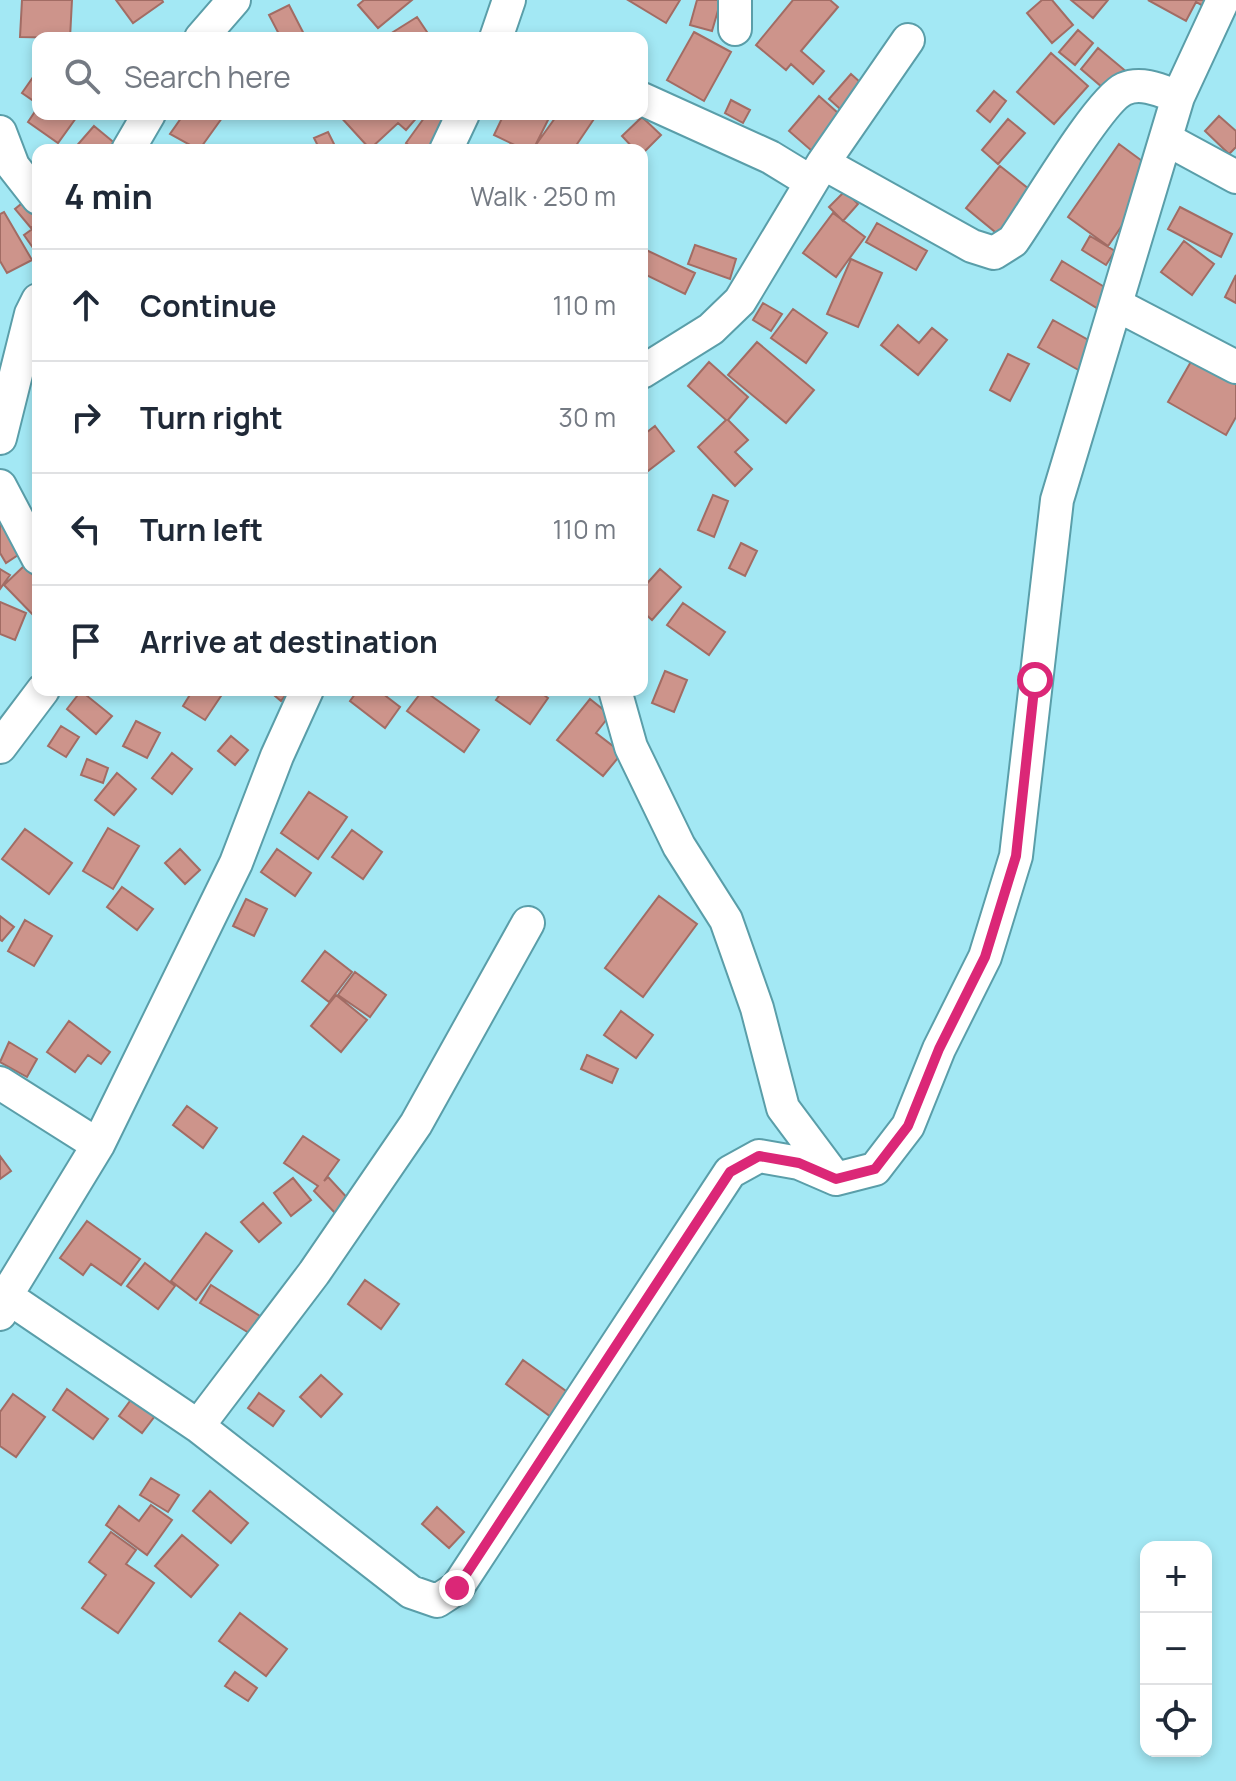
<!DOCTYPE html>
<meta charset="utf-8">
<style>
:root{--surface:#fff;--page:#f2f2f3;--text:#1f2937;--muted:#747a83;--line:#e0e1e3}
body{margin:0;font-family:Manrope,sans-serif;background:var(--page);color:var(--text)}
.controls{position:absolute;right:24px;bottom:24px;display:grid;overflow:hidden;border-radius:16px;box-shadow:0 4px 12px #0003}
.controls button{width:72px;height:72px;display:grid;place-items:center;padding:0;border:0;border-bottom:2px solid var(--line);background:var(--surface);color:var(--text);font:40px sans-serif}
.stop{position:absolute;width:24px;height:24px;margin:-18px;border:6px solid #db2777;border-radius:50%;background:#fff}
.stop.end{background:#db2777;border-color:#fff;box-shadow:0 2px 8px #0008}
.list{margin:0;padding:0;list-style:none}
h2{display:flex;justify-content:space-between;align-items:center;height:104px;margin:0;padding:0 32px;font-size:34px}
h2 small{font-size:26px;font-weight:400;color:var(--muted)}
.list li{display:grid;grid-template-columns:52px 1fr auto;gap:24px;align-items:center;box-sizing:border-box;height:112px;padding:0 32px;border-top:2px solid var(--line)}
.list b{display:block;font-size:30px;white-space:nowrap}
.list em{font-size:26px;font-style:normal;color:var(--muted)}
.icon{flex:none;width:44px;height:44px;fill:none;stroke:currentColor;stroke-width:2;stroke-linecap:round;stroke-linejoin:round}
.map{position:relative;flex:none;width:1236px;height:1781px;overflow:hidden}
.search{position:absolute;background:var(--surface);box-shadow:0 4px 12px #0003;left:32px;top:32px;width:616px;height:88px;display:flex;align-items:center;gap:20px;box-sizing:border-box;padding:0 28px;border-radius:16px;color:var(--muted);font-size:30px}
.panel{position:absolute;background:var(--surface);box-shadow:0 4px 12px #0003;left:32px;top:144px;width:616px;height:552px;border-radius:16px}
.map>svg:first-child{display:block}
</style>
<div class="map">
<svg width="1236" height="1781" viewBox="0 0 1236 1781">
<rect width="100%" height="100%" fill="#a3e8f4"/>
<path fill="#cd948b" stroke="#a26c64" stroke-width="2" d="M22,0h50l-2,38 -50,-1z
M116,0h46l1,2 -30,21z
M364,0h48l-34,28 -20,-23z
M628,0h52l-14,23z
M697,0h24l-9,31 -22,-6z
M793,0h37l8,7 -37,44 23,20 -11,13 -22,-20 -5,6 -30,-25z
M1042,0h10l21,25 -21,18 -25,-30z
M1071,0h37l-15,18z
M1148,0h77l-8,14 -21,-12 -10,19z
M289,5l17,33h-25l-12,-23z
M417,17l14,21h-38l-3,-4z
M1078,30l15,13 -18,22 -16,-13z
M694,32l37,20 -27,49 -37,-21z
M1098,48l36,30 -18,21 -35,-30z
M1051,53l37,33 -34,38 -37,-32z
M38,70v34l-16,-11z
M851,74l28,25 -22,25 -28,-25z
M994,91l12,10 -16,21 -13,-11z
M819,96l38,34 -37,28 -31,-27z
M731,100l19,10 -7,13 -18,-10z
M38,107v7h32l6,4 -18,25 -30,-21z
M184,114h32l6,4 -23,32 -29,-16z
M338,114l54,2 28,-2 -14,16 -8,-7 -28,26z
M427,114h8l26,20 -11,16h-36l-8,-7z
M504,114h47l-16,32 23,-32 38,2 -23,34h-48l-31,-15z
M1219,116l17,15v16l-7,7 -24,-23z
M642,117l19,18 -19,19v-4h-7l-13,-14z
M1008,119l17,14 -27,31 -16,-14z
M94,126l29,24h-50z
M328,132l9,18h-17l-6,-12z
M1119,144l34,25 -17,36 -28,41 -40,-29z
M1000,166l34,27 -34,43 -34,-28z
M38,190v32l-7,6 -16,-19z
M845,191l13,13 -15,17 -14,-14z
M1180,207l52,27 -11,23 -53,-28z
M4,212l28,48 -25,13 -7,-12v-47z
M833,213l32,24 -29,40 -33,-24z
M877,223l50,28 -11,19 -50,-28z
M38,225v30l-14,-20z
M1090,236l25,15 -9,14 -24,-15z
M1184,241l30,23 -22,31 -31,-23z
M695,245l41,14 -6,20 -42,-15z
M644,249l51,24 -10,21 -43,-21z
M851,259l31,14 -24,54 -31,-13z
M1062,261l49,30 -11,19 -49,-30z
M1236,275v28l-11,-6z
M763,303l19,11 -11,17 -18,-11z
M793,309l34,24 -21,30 -35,-25z
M1053,320l44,25 -15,27 -44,-25z
M898,325l21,18 13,-15 15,12 -29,35 -37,-30z
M757,342l57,48 -28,33 -58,-48z
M1008,354l21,10 -19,37 -20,-11z
M1193,358l43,23v36l-10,18 -58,-33z
M709,362l39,35 -20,23 20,20 -13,12 17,17 -17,17 -37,-39 28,-27 -38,-34z
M655,426l19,25 -30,23 -2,-38z
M713,495l15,6 -14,36 -16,-7z
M8,519l19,30 -21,14 -6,-10v-29z
M741,543l16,8 -12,25 -16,-8z
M24,566l14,14v40l-34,-35z
M0,569l10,6 -10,14z
M660,569l21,18 -29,33 -10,-9v-22z
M0,602l26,11 -11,27 -15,-6z
M683,603l42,29 -16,23 -42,-30z
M665,671l22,9 -13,32 -22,-9z
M187,690h38l-20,30 -22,-14 8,-13z
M268,690h22l-9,11z
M358,690h20l22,17 -15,21 -35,-27z
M423,690l56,40 -15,22 -57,-41z
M503,690h34l11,8 -18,26 -34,-24z
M81,691l31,25 -16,18 -29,-25z
M590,699l20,16 -14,18 26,20 -19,23 -46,-36z
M136,721l24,12 -13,25 -24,-12z
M61,726l18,11 -13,20 -18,-11z
M231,736l17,14 -13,15 -17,-14z
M172,753l20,16 -20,25 -20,-16z
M87,759l21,9 -5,15 -22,-8z
M117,773l19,16 -22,26 -19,-15z
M309,792l38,25 -29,42 -37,-26z
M108,828l31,18 -26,43 -30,-18z
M25,829l47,34 -23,31 -47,-35z
M352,830l30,22 -19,27 -31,-22z
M180,849l20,21 -15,14 -20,-21z
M277,849l34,24 -16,23 -34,-24z
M122,887l31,22 -16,21 -30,-23z
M659,896l38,28 -54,73 -38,-29z
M246,899l21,10 -13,27 -21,-10z
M0,916l14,11 -12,14 -2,-1z
M25,920l27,16 -18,30 -26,-15z
M325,951l27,21 -23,30 -27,-21z
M355,972l31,23 -16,22 -32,-22z
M336,995l31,25 -26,32 -30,-26z
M621,1011l32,24 -17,23 -32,-23z
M69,1021l41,31 -9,12 -13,-9 -13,17 -28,-20z
M9,1042l28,17 -10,18 -27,-15z
M587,1055l31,14 -6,14 -31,-14z
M187,1106l30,22 -14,20 -30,-23z
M303,1136l36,24 -15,21 4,-4 23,25 -14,13 -23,-24 4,-5 -34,-23z
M0,1156l11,15 -11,8z
M293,1178l18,22 -20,16 -17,-23z
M263,1203l18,20 -22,19 -18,-20z
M87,1221l53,38 -19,26 -30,-21 -8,11 -23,-17z
M206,1233l26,18 -36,49 -25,-19z
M145,1263l30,23 -17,23 -31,-23z
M365,1280l34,24 -18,25 -33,-25z
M211,1285l49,31 -11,17 -49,-30z
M523,1360l61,44 -18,24 -60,-44z
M321,1375l21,19 -21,23 -21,-20z
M141,1386l23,18 -22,29 -23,-17z
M67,1389l41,30 -15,20 -40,-29z
M259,1393l25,18 -11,15 -25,-18z
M13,1394l32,23 -29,40 -16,-11v-34z
M151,1478l28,17 -11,17 -28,-17z
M210,1491l38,32 -17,20 -38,-32z
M151,1505l21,15 -25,35 -41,-30 13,-19 20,15z
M437,1507l27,25 -15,16 -27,-24z
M111,1532l25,18 -10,14 28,19 -36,50 -36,-25 24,-33 -17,-13z
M182,1535l36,30 -27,32 -36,-31z
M240,1613l47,36 -21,27 -47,-35z
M235,1672l22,16 -9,13 -23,-15z"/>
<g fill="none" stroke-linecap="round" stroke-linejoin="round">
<defs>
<path id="minor" d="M735,0v29
M201,38l33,-38
M496,38l13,-38
M642,99l128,58 41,25
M0,132l13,34 25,32
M1166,139l70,38
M128,150l21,-36
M446,150l17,-36
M823,163l85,-123
M1117,305l119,62
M642,372l69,-43 29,-28 83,-138 149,83 22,7 19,-12c20,-28 86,-141 111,-152 18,-8 38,2 54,8
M0,438l31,-124 7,-14
M0,486l38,72
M615,690l16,57 48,99 47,74 31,88 26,100 53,71
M0,747l43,-57
M0,1083l98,62
M6,1296l92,-151 138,-282 41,-107 30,-66
M0,1314l6,-18 192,130 213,166 26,9 20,-13 273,-416 29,-16 40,7 37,16 39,-10 33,-43 31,-77 46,-92 31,-101 41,-356 121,-403 45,-97
M198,1426l116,-153 102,-149 112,-201"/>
</defs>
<use href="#minor" stroke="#5a9ea9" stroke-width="36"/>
<use href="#minor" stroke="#fff" stroke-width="32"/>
</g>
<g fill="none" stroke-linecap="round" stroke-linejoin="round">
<path stroke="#db2777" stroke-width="10" d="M457,1588l273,-416 29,-16 40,7 37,16 39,-10 33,-43 31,-77 46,-92 31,-101 19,-176"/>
</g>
</svg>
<div class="controls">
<button>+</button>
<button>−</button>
<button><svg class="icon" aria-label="locate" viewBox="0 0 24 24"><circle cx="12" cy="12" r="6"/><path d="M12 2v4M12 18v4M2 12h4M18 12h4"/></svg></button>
</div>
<div class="stop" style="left:1035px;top:680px"></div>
<div class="stop end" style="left:457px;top:1588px"></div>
<div class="search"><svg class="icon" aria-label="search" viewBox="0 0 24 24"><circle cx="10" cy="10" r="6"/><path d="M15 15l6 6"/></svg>Search here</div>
<section class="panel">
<h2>4 min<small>Walk · 250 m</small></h2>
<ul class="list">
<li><svg class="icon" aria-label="ahead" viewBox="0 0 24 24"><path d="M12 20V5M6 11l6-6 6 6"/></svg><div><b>Continue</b></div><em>110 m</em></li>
<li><svg class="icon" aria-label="right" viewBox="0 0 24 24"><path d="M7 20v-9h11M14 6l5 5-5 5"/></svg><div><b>Turn right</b></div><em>30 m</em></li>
<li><svg class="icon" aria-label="left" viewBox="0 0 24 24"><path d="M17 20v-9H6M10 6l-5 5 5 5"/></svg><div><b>Turn left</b></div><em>110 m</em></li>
<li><svg class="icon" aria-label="arrive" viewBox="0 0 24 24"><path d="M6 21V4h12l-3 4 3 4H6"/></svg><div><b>Arrive at destination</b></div></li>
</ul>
</section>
</div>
